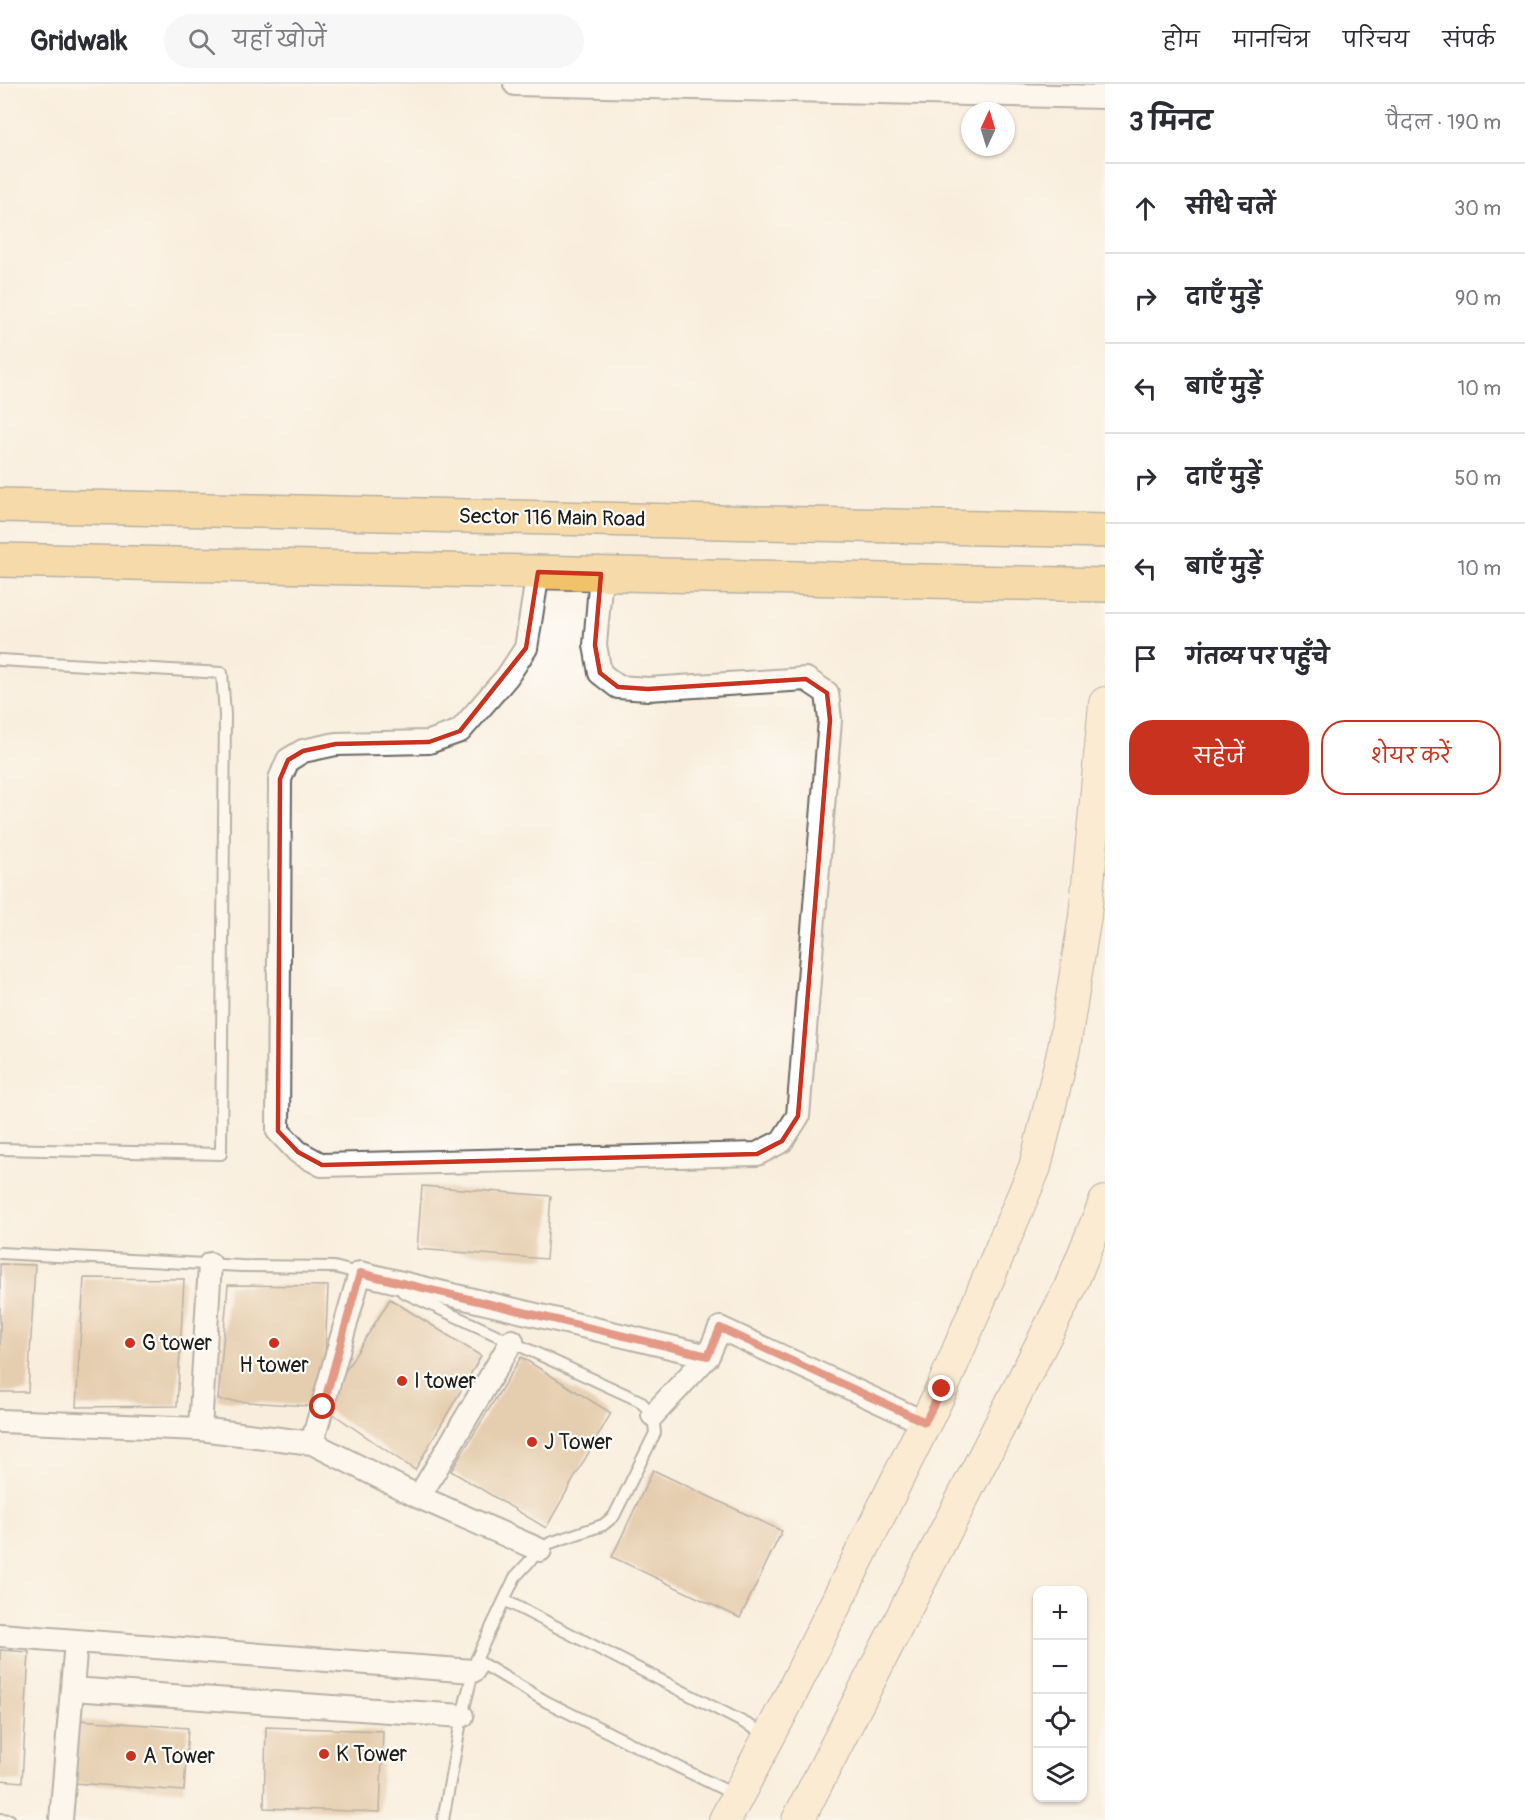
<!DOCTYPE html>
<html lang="hi">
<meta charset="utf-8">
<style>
:root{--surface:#fff;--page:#f7f7f7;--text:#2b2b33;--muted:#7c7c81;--line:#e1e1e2;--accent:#c8321e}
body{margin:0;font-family:Pangolin,"Playpen Sans Deva",sans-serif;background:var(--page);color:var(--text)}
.controls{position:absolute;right:18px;bottom:18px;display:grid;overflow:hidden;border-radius:12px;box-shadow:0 2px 4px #0004}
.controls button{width:54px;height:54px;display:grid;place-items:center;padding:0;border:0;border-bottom:2px solid var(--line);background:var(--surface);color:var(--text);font:30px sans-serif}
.compass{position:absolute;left:961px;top:18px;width:54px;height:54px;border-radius:50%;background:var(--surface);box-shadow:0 2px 4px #0004;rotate:4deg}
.stop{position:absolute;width:18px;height:18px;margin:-14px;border:4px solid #c8321e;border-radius:50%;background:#fff}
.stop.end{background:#c8321e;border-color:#fff;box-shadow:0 2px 6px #0008}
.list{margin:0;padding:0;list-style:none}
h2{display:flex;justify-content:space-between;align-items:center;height:78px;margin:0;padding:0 24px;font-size:26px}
h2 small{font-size:20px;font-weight:400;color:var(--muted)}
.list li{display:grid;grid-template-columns:39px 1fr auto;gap:18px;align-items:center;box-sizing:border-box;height:90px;padding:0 24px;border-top:2px solid var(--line)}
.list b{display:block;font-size:22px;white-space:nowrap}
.list em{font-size:20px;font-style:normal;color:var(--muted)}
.actions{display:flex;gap:12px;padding:18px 24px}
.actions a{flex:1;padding:14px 0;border:2px solid var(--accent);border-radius:24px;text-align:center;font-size:21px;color:var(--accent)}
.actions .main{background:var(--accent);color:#fff}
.icon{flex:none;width:33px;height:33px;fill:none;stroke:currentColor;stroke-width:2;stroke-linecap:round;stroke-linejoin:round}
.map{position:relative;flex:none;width:1105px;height:1736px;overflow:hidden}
header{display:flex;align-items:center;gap:36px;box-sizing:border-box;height:84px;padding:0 30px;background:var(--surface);border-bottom:2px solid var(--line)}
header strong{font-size:28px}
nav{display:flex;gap:33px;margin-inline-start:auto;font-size:21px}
.search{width:420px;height:54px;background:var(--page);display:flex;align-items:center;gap:15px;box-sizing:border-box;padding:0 21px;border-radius:33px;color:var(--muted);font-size:22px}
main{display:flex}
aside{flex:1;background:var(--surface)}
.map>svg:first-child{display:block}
</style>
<header>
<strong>Gridwalk</strong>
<div class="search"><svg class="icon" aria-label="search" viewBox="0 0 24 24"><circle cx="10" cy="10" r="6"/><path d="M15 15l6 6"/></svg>यहाँ खोजें</div>
<nav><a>होम</a><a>मानचित्र</a><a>परिचय</a><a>संपर्क</a></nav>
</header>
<main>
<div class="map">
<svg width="1105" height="1736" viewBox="0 0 1105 1736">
<rect width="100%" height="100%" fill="#fdfcf7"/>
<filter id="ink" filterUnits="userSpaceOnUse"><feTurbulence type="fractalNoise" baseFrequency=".0167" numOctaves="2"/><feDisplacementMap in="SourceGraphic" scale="12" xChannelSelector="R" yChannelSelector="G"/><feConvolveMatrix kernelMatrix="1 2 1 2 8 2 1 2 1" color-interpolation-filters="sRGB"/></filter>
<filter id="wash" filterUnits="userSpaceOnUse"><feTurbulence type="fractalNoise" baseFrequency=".008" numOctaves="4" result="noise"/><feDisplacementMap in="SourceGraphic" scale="24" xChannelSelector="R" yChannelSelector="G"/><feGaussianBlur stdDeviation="1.35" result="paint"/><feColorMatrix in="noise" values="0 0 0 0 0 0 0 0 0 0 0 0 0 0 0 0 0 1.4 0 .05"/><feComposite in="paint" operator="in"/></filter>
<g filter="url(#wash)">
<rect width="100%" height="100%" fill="#f9eede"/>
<g id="blocks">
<path fill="#cda575" d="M422,1102l129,10 -5,63 -129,-10z
M0,1180l35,1 -7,127h-28z
M84,1194l100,1 -7,127 -101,1z
M228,1201l100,1 -5,121 -105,-7z
M390,1215l91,57 -66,114 -92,-63z
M521,1273l90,56 -65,115 -95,-57z
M653,1386l129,61 -42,87 -128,-61z
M0,1566l29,2 -7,130 -22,-2z
M79,1636l109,8 -4,63 -110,-8z
M266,1643l117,4 -3,81 -116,-4z"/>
</g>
</g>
<g filter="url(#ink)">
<use href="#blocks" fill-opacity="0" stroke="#696660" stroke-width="1.5"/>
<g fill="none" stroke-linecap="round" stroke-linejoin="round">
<defs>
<path id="lane" d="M0,576l222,13 3,42 -4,439 -221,-5
M0,1169l241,13 93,1 28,7
M403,1208l237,109 13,14 2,18 -41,83 -11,9 -53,18 -10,7 -25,27 -39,83 -14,56 -19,104
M504,1516l262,134
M476,1576l71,42 188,93
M0,1735l10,1"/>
<path id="street" d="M515,0l590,13
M538,488l-12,76 -19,29 -47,54 -31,11 -93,2 -33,7 -15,9 -8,19 -2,352 20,21 24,13 435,-11 25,-13 16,-25 32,-396 -3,-27 -21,-14 -158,10 -30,-2 -18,-14 -5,-28 6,-71
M653,1331l55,-59 12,-28 205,95
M0,1337l200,8 112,14 107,54 121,53
M200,1345l10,-165
M312,1359l48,-170 348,83
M419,1413l93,-156
M0,1551l76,6 -15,179
M76,1557l397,30
M72,1605l390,27"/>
<path id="secondary" d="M725,1736l62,-118 155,-313 93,-222 29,-119 21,-132 20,-213
M798,1736l271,-530 36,-88"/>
<path id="primary" d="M0,421l1105,26
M0,476l1105,25"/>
</defs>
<use href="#lane" stroke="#696660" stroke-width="14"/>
<use href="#street" stroke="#696660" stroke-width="26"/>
<use href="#secondary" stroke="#696660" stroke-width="34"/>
<use href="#primary" stroke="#696660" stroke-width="36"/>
<use href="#lane" stroke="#fff" stroke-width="10"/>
<use href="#street" stroke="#fff" stroke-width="22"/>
<use href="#secondary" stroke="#fae7c3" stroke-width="32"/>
<use href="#primary" stroke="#f2c26a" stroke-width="33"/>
</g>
</g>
<g fill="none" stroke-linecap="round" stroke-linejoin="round" filter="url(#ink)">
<path stroke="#c8321e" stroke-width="8" d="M323,1323l37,-134 348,83 12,-28 205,94 17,-33"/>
</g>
<path d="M0 0H1105V1736H0ZM538,488l63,2 -6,71 5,28 18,14 30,2 158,-10 21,14 3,27 -32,396 -16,25 -25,13 -435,11 -24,-13 -20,-21 2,-352 8,-19 15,-9 33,-7 93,-2 31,-11 66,-83z" fill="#f9eede" fill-opacity=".55" fill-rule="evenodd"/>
<path fill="none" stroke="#c8321e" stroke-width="4.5" stroke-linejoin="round" d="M538,488l63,2 -6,71 5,28 18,14 30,2 158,-10 21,14 3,27 -32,396 -16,25 -25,13 -435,11 -24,-13 -20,-21 2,-352 8,-19 15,-9 33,-7 93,-2 31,-11 66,-83z"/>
<g fill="#c8321e" stroke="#fdfcf7" stroke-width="2">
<circle cx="130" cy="1259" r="6"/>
<circle cx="274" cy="1259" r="6"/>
<circle cx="402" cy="1297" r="6"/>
<circle cx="532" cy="1358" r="6"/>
<circle cx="324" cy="1670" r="6"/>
<circle cx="131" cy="1672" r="6"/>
</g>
<g text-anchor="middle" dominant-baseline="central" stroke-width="4.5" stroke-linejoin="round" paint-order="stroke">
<g font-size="21" fill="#1c1c1c" stroke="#fdfcf7">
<text transform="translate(552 434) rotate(1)">Sector 116 Main Road</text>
</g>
<g font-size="21" fill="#1c1c1c" stroke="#fdfcf7" text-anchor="start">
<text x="142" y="1259">G tower</text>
<text x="274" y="1281" text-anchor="middle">H tower</text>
<text x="414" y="1297">I tower</text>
<text x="544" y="1358">J Tower</text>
<text x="336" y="1670">K Tower</text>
<text x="143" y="1672">A Tower</text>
</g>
</g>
</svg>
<div class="controls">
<button>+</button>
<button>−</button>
<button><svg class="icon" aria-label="locate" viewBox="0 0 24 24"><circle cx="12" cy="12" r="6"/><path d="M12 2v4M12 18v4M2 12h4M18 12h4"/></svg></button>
<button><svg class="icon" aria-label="layers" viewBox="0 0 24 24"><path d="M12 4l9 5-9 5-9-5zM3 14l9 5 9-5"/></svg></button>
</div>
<svg class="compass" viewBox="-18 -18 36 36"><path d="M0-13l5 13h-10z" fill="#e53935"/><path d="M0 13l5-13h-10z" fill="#7c7c81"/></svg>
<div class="stop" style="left:323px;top:1323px"></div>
<div class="stop end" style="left:942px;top:1305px"></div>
</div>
<aside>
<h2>3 मिनट<small>पैदल · 190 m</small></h2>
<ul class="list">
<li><svg class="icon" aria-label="ahead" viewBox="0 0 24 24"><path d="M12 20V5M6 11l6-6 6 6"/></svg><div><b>सीधे चलें</b></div><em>30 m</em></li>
<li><svg class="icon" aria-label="right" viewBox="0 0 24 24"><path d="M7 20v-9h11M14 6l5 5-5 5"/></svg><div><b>दाएँ मुड़ें</b></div><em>90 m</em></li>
<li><svg class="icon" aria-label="left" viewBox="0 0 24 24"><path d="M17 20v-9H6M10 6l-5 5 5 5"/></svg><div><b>बाएँ मुड़ें</b></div><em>10 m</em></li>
<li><svg class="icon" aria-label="right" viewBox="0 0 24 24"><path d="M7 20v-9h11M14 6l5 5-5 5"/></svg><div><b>दाएँ मुड़ें</b></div><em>50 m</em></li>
<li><svg class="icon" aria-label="left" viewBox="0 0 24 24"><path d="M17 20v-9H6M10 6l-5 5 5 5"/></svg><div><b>बाएँ मुड़ें</b></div><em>10 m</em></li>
<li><svg class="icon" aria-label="arrive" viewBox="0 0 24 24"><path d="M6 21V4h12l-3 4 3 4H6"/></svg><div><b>गंतव्य पर पहुँचे</b></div></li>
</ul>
<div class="actions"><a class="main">सहेजें</a><a>शेयर करें</a></div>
</aside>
</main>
